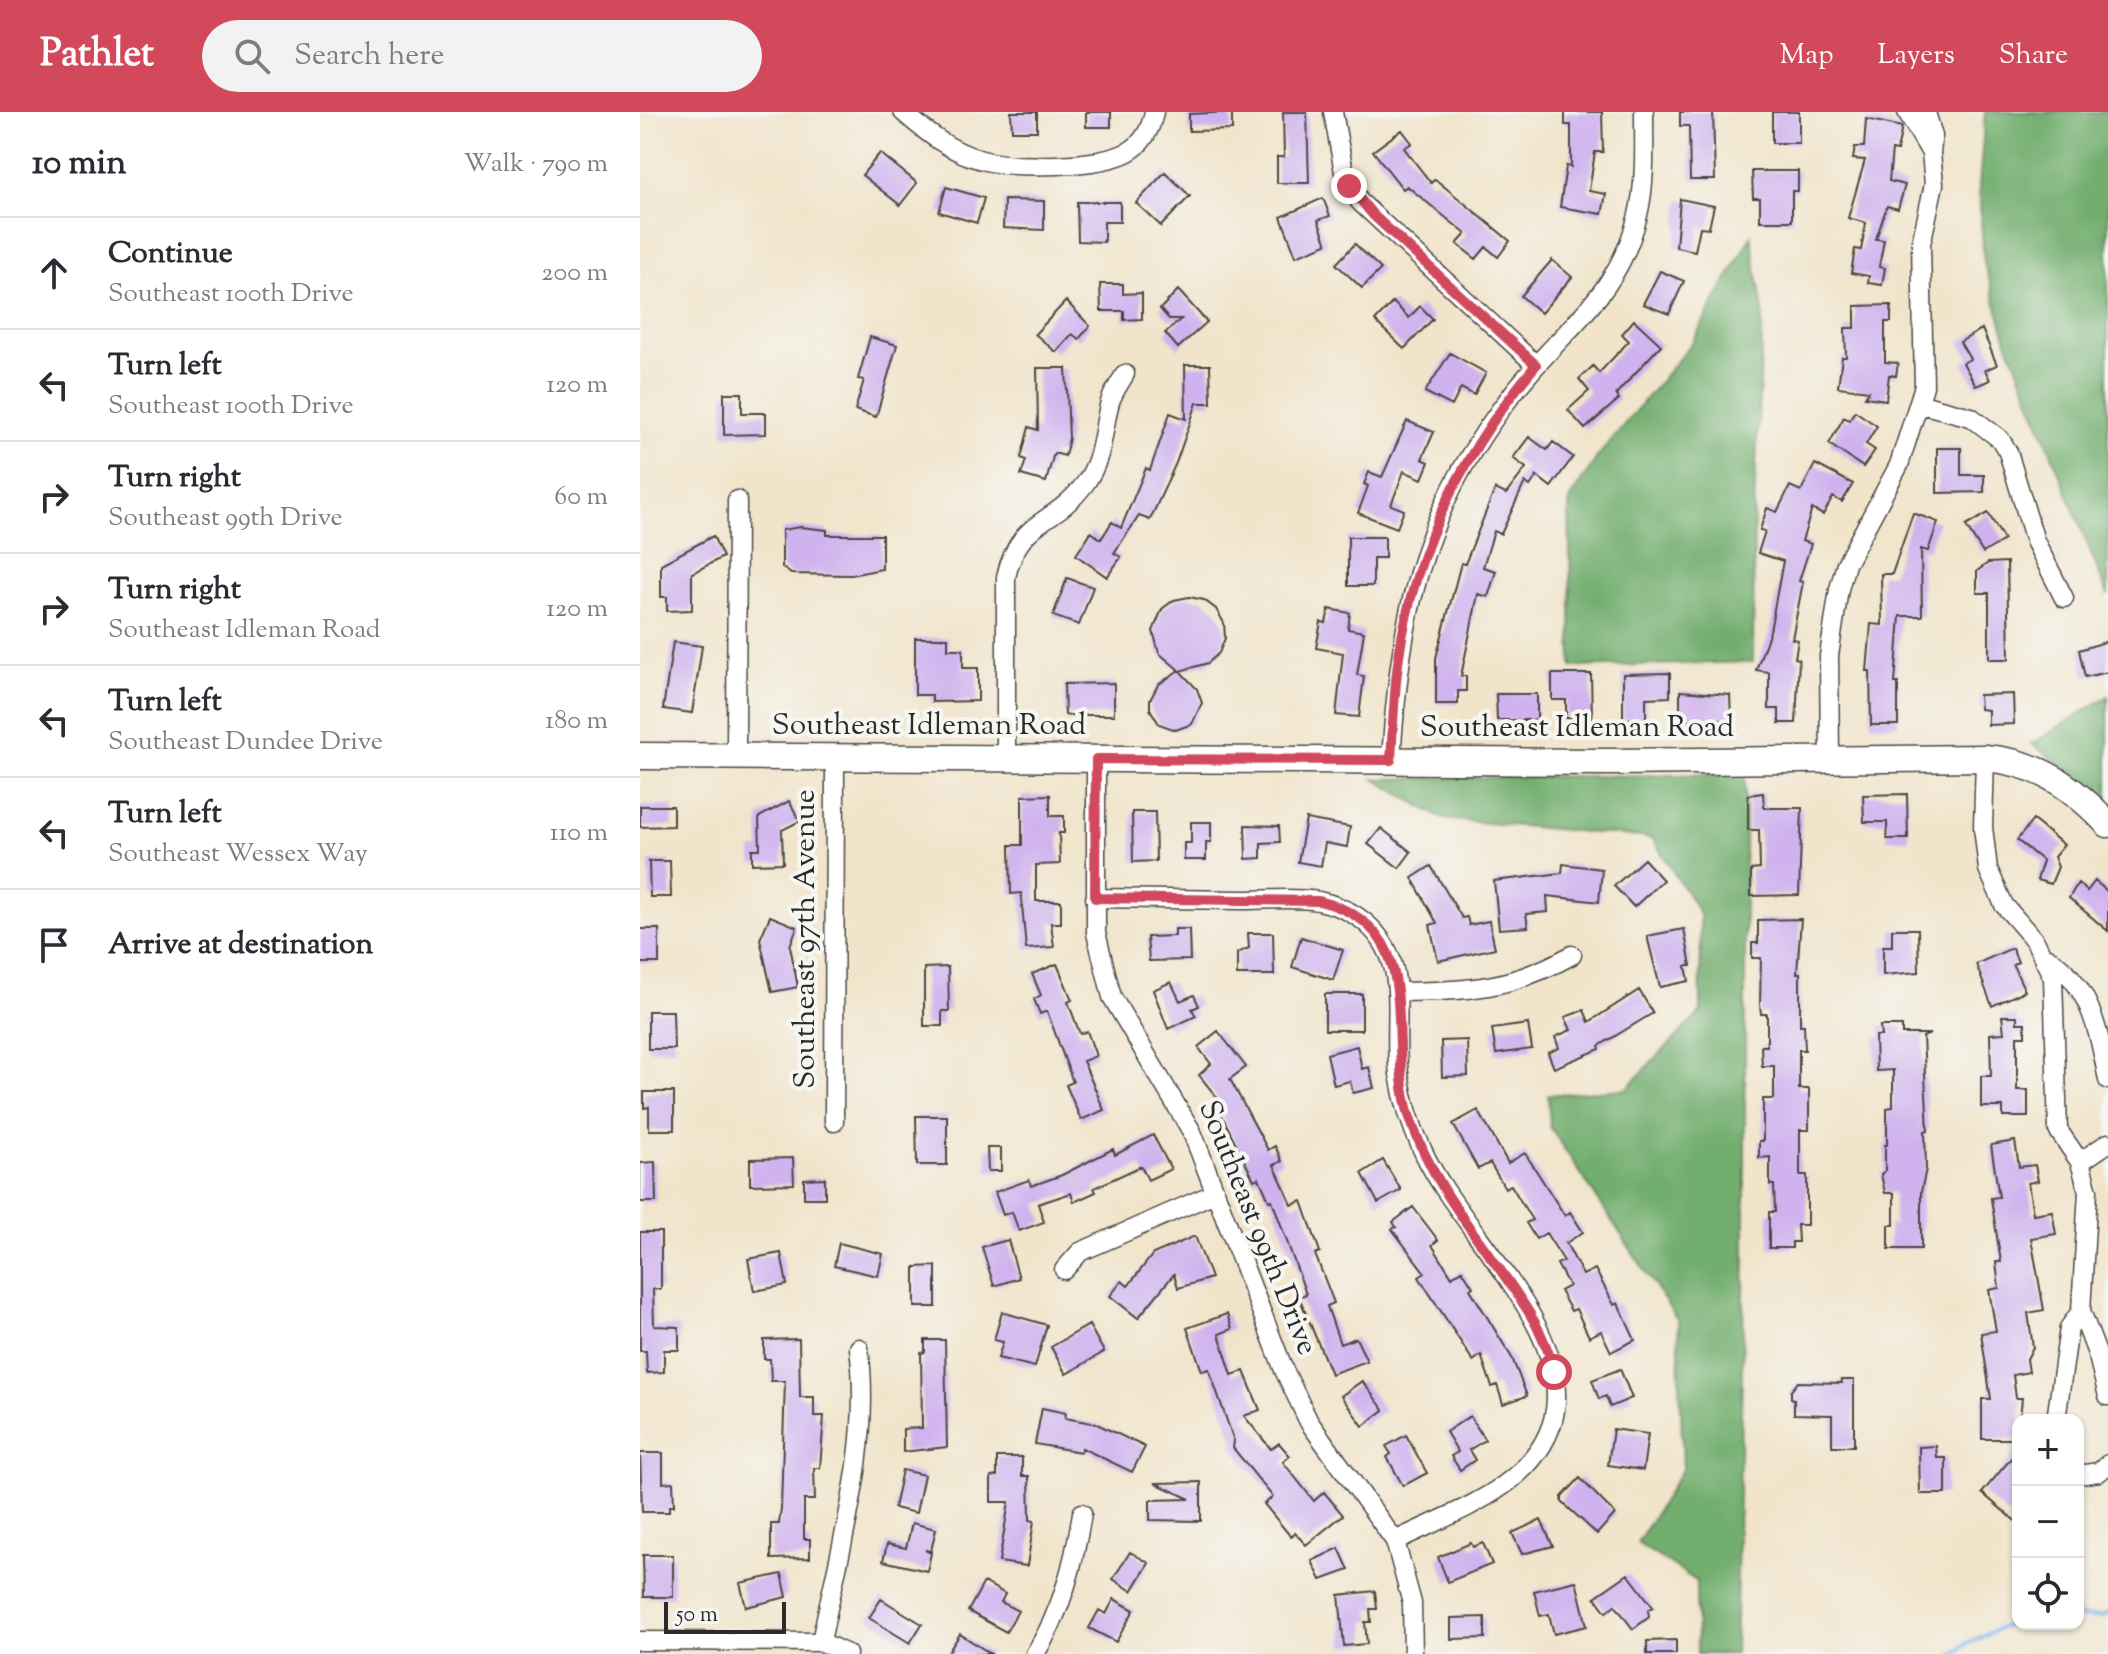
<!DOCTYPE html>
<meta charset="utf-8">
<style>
:root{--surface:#fff;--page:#f2f2f3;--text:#2b2b33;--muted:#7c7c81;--line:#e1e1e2;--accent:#d1495b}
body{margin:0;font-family:"Sorts Mill Goudy",serif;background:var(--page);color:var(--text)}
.controls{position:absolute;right:24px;bottom:24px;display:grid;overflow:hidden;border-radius:16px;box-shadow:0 2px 6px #0004}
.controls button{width:72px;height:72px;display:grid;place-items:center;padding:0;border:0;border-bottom:2px solid var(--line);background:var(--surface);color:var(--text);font:40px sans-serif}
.scale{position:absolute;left:24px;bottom:20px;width:122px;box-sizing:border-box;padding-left:8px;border:4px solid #2b2b2b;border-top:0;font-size:22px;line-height:28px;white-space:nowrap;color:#2b2b2b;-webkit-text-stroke:6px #f6f6f2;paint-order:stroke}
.stop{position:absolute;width:24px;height:24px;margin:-18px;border:6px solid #d1495b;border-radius:50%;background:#fff}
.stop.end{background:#d1495b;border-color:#fff;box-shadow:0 2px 8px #0008}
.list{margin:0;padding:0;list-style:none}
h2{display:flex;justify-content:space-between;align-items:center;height:104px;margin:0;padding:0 32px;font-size:34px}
h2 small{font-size:26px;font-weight:400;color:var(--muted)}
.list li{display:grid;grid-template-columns:52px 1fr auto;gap:24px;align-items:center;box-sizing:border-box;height:112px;padding:0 32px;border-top:2px solid var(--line)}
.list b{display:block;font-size:30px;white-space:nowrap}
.list p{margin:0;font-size:26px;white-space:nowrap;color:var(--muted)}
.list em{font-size:26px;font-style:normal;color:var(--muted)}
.icon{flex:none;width:44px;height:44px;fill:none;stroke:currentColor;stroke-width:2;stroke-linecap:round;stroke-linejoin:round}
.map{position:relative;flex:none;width:1468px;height:1542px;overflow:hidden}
header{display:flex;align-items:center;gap:48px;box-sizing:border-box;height:112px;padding:0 40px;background:var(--accent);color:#fff}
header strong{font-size:38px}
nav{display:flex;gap:44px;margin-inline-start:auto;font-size:28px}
.search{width:560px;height:72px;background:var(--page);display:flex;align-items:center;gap:20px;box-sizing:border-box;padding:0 28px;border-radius:44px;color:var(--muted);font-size:30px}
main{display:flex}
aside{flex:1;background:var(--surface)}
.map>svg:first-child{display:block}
</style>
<header>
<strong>Pathlet</strong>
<div class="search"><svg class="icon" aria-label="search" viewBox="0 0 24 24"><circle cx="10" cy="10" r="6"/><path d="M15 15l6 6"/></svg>Search here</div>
<nav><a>Map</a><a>Layers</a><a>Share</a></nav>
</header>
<main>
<aside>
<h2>10 min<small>Walk · 790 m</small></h2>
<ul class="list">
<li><svg class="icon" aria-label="ahead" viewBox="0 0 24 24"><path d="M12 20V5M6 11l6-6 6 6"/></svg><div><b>Continue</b><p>Southeast 100th Drive</p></div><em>200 m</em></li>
<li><svg class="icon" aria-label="left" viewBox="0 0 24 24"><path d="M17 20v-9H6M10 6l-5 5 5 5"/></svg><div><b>Turn left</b><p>Southeast 100th Drive</p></div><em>120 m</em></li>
<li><svg class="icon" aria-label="right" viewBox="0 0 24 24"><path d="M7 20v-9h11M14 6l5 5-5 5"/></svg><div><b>Turn right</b><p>Southeast 99th Drive</p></div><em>60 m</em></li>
<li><svg class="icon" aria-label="right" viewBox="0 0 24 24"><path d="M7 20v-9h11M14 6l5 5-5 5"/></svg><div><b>Turn right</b><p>Southeast Idleman Road</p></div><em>120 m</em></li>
<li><svg class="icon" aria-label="left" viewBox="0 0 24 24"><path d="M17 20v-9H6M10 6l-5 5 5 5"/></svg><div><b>Turn left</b><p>Southeast Dundee Drive</p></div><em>180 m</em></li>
<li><svg class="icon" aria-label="left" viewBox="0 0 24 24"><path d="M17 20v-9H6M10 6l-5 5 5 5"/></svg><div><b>Turn left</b><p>Southeast Wessex Way</p></div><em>110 m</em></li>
<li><svg class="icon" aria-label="arrive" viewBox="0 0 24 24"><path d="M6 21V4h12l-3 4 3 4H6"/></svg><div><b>Arrive at destination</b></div></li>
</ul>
</aside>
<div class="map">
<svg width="1468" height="1542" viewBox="0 0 1468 1542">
<rect width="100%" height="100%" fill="#f6f6f2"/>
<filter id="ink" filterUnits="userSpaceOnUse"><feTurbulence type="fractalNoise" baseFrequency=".0125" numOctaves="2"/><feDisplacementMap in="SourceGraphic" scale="16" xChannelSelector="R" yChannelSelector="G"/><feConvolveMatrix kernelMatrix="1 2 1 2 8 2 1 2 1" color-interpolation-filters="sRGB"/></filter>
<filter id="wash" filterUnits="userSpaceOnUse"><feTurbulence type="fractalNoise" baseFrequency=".006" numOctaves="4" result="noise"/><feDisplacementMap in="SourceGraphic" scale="32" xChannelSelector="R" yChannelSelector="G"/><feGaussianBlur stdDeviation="1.8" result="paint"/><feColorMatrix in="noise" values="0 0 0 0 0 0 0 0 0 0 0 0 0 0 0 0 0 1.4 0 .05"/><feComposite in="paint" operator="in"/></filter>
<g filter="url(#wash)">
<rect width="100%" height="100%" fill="#f1e4cb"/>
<path fill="#72ae6e" stroke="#4e6c4c" stroke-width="2" d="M1345,0h123v484l-101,-255 -23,-79 -5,-74z
M1111,124l12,75 -9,195 -1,156 -181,5 -3,-167 29,-44 94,-113z
M1468,584v104l-76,-56z
M1105,662v480l-10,400h-38l-1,-73 -59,-38 46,-75 -5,-147 -128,-194 -2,-32 78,-6 75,-77 -1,-98 -48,-76 -209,-19 -69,-40z"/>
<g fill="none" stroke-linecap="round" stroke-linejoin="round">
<path stroke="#7bb1ea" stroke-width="5" d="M1438,1505h24l6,-4
M1314,1542l12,-10 52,-24"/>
</g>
<g id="blocks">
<path fill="#d0b3ee" d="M371,0h26v19h-25z
M446,0h25v15h-25z
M592,0v18l-43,1v-17z
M643,0h24l2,71h-32v-26h7z
M925,0h37l1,40h-8l-6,39 17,3 -4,20 -42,-7 6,-41 5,1v-42h-6z
M1040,0h33l2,68h-25l-1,-54h-9z
M1132,0h27v31h-27z
M1226,7l36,8 -5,24 -5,-1 -3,31 16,4 -7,24 -11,-3 -11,33 8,1 -5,27 6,1 -3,17 -14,-2 1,-7 -18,-3 4,-24 6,1 5,-27 -18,-5 17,-58 -12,-1 2,-12h9z
M762,18l10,13 -8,5 27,35 4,-4 75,62 -12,16 -12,-10 -10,12 -19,-15 9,-10 -59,-48 -4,3 -30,-38z
M240,41l37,30 -17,22 -38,-30z
M1112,59h46v20h-6v30h-32v-23h-7z
M525,60l25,24 -29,30 -25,-23z
M306,75l38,11 -7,25 -38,-11z
M683,86l7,18 -12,4 9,24 -31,12 -15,-39z
M1040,87l34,7 -5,22 -9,-1 -5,24 -19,-4z
M364,88l40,1v29l-41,-2z
M437,90h43v20h-16v20l-26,-1z
M715,132l26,25 -19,19 -26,-24z
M912,148l20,17 -31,36 -20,-17z
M1020,159l24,10 -15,33 -26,-10z
M460,172h23v10l19,-1v26l-18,1v-9h-23z
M538,178l29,32 -29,26 -13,-15 16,-14h-12l-9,-10z
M426,189l24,25 -11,13 -7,-5 -16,18 -21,-18z
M753,190l16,16 11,-12 13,13 -29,30 -29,-28z
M1251,193v17h-6v40l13,1 -2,13 -7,-1 -3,25 -21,-3 4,-6 -31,-4 4,-30h4l-1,-29h10v-22z
M994,208l27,25 -45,49 3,5 -34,30 -17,-19 21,-19 -10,-12 14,-13 6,7 30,-32 -7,-7z
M1342,217l15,36 -12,5 5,10 -14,6 -13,-23 7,-4 -10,-17z
M230,225l27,8 -21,72 -21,-7 9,-30 -6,-1z
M810,241l36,20 -12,22 -13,-7 -9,18 -27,-14z
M545,253h25l1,38h-14l-21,60 -26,57 -11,-4 -25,37 7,4 -14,20 -31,-22 15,-23 10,7 11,-17 9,6 25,-60 4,2 20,-57 16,6z
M397,256h29l3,70 -4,18 -11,-3 -8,29 -25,-7 5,-15 -5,-2 8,-31 9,3z
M84,281h18v20h24v21l-42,1z
M1215,299l22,15 -11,18 9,6 -12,17 -34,-23 15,-27 5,3z
M767,309l27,11 -12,27 7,3 -7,17 -18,-8 -13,34 13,5 -7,18 -39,-15 10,-27 -4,-2 5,-12 13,5z
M889,325l18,13 6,-8 20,15 -22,30 -14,-11 -7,10 -5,-4 -24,52 -7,-3 -11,36 13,4 -8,26 -10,-3 -17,82h5v15h-8v13h-22v-46l25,-95 4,1 30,-75 11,5 20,-26 -13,-10z
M1297,336h24v27h23v17l-47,1z
M1175,352l38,20 -11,18 -9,-5 -10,18 -11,-6 -10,32 9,3 -12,37 4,1 -11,57 6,1 -3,18 4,1 -3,64h-17v-14h-10v-37l-13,-2 14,-39 13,-70 -25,-8 7,-22 -5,-1 7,-22 10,4 13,-26 11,5z
M1273,401l25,9 -10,29 -7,-2 1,67h-22l-5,67h3v42h-27l-1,-54h-3l4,-47 11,1 -1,-51h11z
M1348,401l16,27 -21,13 -17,-27z
M160,415l27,3v5h55v34l-31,6 -60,-1 -9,-7v-37z
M73,424l10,21 -31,16v37l-25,1v-14h-6v-33z
M708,425h37v21h-12v28h-25z
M1367,450l2,97h-20v-66h-12v-22l11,-8z
M427,466l26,9 -14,38 -26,-9z
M549,485l15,3 12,9 8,14 1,15 -6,15 -11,10 -28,8 -21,-18 -6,-22 9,-22 12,-9z
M689,497l21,4 -2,16 16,3 -7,43 7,1 -5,41 -23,-2 7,-62 -27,-5 5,-26 5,1z
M275,526h33v11h15v19h15v33l-46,1v-7h-17z
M1468,529v31l-23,5 -6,-27z
M33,530l29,4 -10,67 -29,-4z
M539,558l18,19 5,14 -10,21 -16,6 -17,-6 -9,-15v-9l8,-15z
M1030,561v24l-24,1v21h-23v-45z
M912,562h39l1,44h-26v-18h-14z
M474,571v32h-49l-1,-31z
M1040,579l50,4 1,25 -51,1z
M856,582h41v26h-40z
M1373,582l1,30 -26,1v-15l-8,-1 -1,-14z
M1123,681l1,15h38l-3,87 -48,1v-26l9,-1 -1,-39h-11v-35z
M1267,682l1,45h-21v-17h-23l-1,-27z
M410,683v21h14v17h-5l1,31 -24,1v36h25v22h-10l3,24 -28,2 -5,-56 -10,1 -1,-49h12v-49z
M149,689l11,20 -18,9 1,33 -31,1v-15h8l-1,-32z
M0,694h33v20l-33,1z
M492,700h23l1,49 -23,1z
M666,707l44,8 -3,20 -22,-4 -4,23 -23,-4z
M1393,708l31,25 -10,12 4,10 -7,17 -14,-4 6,-19 -26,-21z
M551,710h20v20h-5v18h-22v-17h7z
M605,713l34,1 1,16 -19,1v15l-15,1z
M741,716l30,24 -12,16 -31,-24z
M1004,747l19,21 -29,27 -20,-21z
M9,749h21l1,36h-21z
M923,752l39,5 -3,33 -52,-6 1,16 -22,2 2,13 -29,2 -5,-48 68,-8z
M791,754l31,52 5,-1 2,8 20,-4 6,27 -57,13 -8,-36 7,-2 -25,-45z
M1455,769l13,11v39l-39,-33 9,-15 9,8z
M130,804l27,11 -7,19 8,41 -26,5 -12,-53z
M1161,807l-4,54h3v52h4l1,25h-6v39h10v41h-9v45h7v50h-10l1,17h-6v6h-23v-36h6l-1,-27h-4v-28l-11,1v-17h4v-42h11v-33h-12l-1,-20h6v-32h-6l-1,-10 1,-46h-9v-15h6v-23z
M0,817h19v34h-19z
M535,817h14l1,31 -41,1 -2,-24 28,-1z
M1044,817l7,37h-5l3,15 -29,6 -13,-51z
M1252,817h26l1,43 -36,3v-29h9z
M608,821h25l1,42h-37v-22l12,-5z
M661,825l42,13 -10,30 -41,-13z
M1372,836l6,14 -5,3 12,26 -33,15 -16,-42z
M417,852l15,36 -4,2 12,32 7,-3 9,25 -13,5 21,49 -23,10 -15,-35 7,-3 -26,-71 -7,3 -6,-15 7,-4 -9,-21z
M308,855l1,44h-7v15h-18v-58z
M531,870l9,19 14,-6 5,11 -7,3 4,7 -28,13 -15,-39z
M999,878l14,23 -54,33 1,3 -46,19 -6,-15 11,-5 -4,-11 16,-7 -6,-13 19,-7 5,12z
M685,882h37v36h-37z
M8,899h25l1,38h-26z
M1362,904h15v7h8v13h-8v54h11v27h-25v-10h-22v-31h10l-1,-42 14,-1z
M888,912l4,25 -36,5 -4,-25z
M1240,914h22v8h28l-7,3 5,94h-3l1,38 -5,23v57h-32v-24h5v-32h-9l-4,-19 4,-3v-26h2v-37l6,-1v-37l-17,1 -1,-35h6z
M578,919l28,36 -16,12 38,71 7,-4 7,15 -8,4 18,40 10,-4 18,51 -5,2 19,49 -7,3 13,38 16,-6 11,23 -36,13 -32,-77 7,-3 -34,-94 -3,1 -10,-23 -5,2 -36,-72 5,-3 -24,-30 12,-11 -13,-17z
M827,928l1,36 -26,1 -1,-36z
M717,934l5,23 7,-2 5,21 -21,5 -3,-12 -16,4 -7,-31z
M4,980h30v38h-25v-23l-5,1z
M838,998l30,53 17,-10 40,63 5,-4 13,20 -17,11 17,32 12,-6 19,36 4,-2 17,37 -24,12 -10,-21 -12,6 -13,-28 -5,2 -11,-20 9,-5 -12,-22 7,-3 -18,-28 -10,6 -10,-16 6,-3 -21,-35 -6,3 -15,-25 -12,6 -25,-45z
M276,1004h31v49h-30z
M513,1023l18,34 -23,11 -7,-14 -47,22 2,4 -22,10 -3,-9 -33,11 6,18 -25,9 -7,-19 -9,3 -8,-23 34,-12 2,6 31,-11 51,-26 2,6z
M1375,1029l4,26 16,-2 3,16 -10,2 5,31 19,-3 4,23 -25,4 13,72 -16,3 5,34 -6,12 2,13 -16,3 3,23h6l-4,41h-36v-40h9l-10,-66 15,-2 -7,-41 10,-2 -3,-26h5l-10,-64 8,-1 -8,-52z
M347,1036h14v23h-13z
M153,1046l1,26 -44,1v-26z
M743,1048l18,30 -23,13 -16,-30z
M15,1050l1,40h-16v-39z
M185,1066v20h-21v-19z
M773,1095l25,33 -6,5 20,32 10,-7 11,17 -3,2 42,69 15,38 -24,8 -6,-19 -5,2 -11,-32 -8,6 -54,-84 6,-4 -33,-44 4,-2 -3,-5z
M0,1120h21v57h-8l1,37 25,1v23h-15v22l-17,1 -1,-22h-6z
M555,1124l16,42 -33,10 -4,-14 -36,44 -28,-22 12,-15 6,5 25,-32z
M368,1128l11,38 -25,8 -12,-39z
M199,1131l44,11 -5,22 -44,-10z
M141,1141l6,32 -33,6 -6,-32z
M296,1154v41h-21v-40z
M362,1200l45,13 -12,42 -37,-9 5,-16 -9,-2z
M587,1202l5,15 -13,5 13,41 12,-4 16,39 -16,6 27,33 8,-6 11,13 -7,6 31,39 10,-9 19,23 -37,30 -11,-12 -4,4 -27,-33 9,-7 -40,-49 1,-7 -25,-72 -7,2 -15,-43z
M449,1213l15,27 -38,22 -15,-27z
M159,1227l1,58h14v19h10l-4,52h-6l1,32h-11v39h6v19l-39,1v-35h8l2,-16 4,-127h-14l-1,-22h-6v-19z
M285,1228h20l2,107 -44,5v-23l19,-1 -1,-75 4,-1z
M980,1257l12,29 -22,9 -4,-11 -7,3 -7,-19z
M1201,1268h13v66h-22v-31l-38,-1v-15l-3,-1v-7l7,-9 44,1z
M722,1269l22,29 -21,16 -22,-30z
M402,1296l24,5 -1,5 32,6 48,23 -13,25 -50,-24 -1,4 -46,-8z
M830,1304l15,24 -16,10 6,10 -15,10 -9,-14 7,-4 -12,-20z
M973,1317l35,5 -5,36 -35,-5z
M766,1323l21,38 -24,13 -16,-29 4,-3 -5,-8z
M1296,1334l1,12h9v36h-26l-1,-47z
M1378,1338v73l-36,-30z
M0,1341h23v30l10,-1 1,24h-5v6h-27z
M357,1345h25v19h7l1,44 4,1 -7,45 -28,-4 10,-60h-18v-25l6,-1z
M262,1358l22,5 -8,38 -22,-5z
M940,1366l35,36 -18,20 -35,-32v-5z
M561,1370v39l-51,-1v-20l40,-1 -35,-16z
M901,1408l12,26 -31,8 -10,-21z
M272,1411l24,6 -5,22 -6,-1 6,3 -4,18 -44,-10 4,-17 19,4z
M831,1431l2,4 10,-4 9,21 -44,18 -10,-25z
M699,1436l10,22 -28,10 -9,-19z
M490,1440l19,11 -17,28 -19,-12z
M3,1443h30v42h-29z
M142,1462l5,23 -41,10 -6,-24z
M988,1462l25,33 -5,3 1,7 -16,12 -18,-24 -9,7 -11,-15z
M936,1469l11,45 -33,8 -5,-20 -9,2 -6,-25z
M344,1470l21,12 -4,8 17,9 -12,21 -38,-21z
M735,1479l2,18h-7l1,13h-6l2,22 -23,2 -5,-51z
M241,1487l41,25 -12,19 -41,-25z
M474,1487l20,11 -18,32 -27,-14 10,-18 7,4z
M845,1505v21l-34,1v-21z
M320,1522l31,20h-44z
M1036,1528v14h-29v-13z"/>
</g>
</g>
<g filter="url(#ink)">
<use href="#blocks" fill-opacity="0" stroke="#494743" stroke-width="2"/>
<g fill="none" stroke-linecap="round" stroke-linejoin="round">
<defs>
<path id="minor" d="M263,0c24,21 48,40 79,48 31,9 118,7 146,-8 15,-8 23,-24 26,-40
M693,0l11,60 16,30 176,163
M1267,0l24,41 2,-17 -7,-24
M1281,292l50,13 29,22 8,13 27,89 29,57
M96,645l1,-257
M366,646v-181c13,-59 47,-51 78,-92 20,-27 18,-54 26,-83 3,-10 10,-19 15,-28
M1345,646l-2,69 5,42 16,36 31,36 18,37 5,152 22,32 8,29 -7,120 17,45 10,40
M456,647v174l16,64 80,135 92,238 25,52 86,119 17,62 1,51
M751,648c7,-112 21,-210 81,-308 18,-29 39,-58 61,-83 46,-52 87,-82 105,-154 8,-33 6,-69 6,-103
M1190,648l-1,-104 10,-67 7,-25 53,-99 25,-79 -3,-142 13,-60 -3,-31
M455,786c48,1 97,1 145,2 26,0 54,-3 79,1 14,3 27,8 39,16 57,40 33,100 41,157 4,25 12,52 23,75 35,80 155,181 131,271 -19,68 -100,92 -158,121
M1404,844c46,24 55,77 64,124
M760,880c69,-1 111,-3 172,-37
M194,1010l1,-365
M1440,1050l28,-19
M424,1158l16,-18 135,-59
M1416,1308l13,-92 12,-17
M1438,1363l21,-3 9,-8
M0,1529l181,1 26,12
M181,1530c19,-97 51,-194 38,-294
M395,1542c27,-43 39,-90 47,-141"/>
<path id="secondary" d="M0,644l972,6 373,-4c53,4 87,28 123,66"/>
</defs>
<use href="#minor" stroke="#494743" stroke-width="21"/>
<use href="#secondary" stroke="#494743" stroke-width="29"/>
<use href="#minor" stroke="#fff" stroke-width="18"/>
<use href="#secondary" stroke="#fff" stroke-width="26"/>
</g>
</g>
<g fill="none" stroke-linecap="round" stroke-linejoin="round" filter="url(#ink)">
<path stroke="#d1495b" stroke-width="10" d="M709,74l24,29 163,150c-71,84 -121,182 -137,291 -5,34 -6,70 -8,104l-295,-1 -1,139 224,3c112,27 65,133 90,214 19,59 56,107 92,156 23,33 44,61 53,101"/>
</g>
<g text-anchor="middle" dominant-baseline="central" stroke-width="8" stroke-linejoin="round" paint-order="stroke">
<g font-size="30" fill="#2b2b2b" stroke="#f6f6f2">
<text x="289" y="614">Southeast Idleman Road</text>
<text x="937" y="616">Southeast Idleman Road</text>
<text transform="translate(166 827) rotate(-90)">Southeast 97th Avenue</text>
<text transform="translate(617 1116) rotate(68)">Southeast 99th Drive</text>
</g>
</g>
</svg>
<div class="controls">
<button>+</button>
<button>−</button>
<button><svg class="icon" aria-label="locate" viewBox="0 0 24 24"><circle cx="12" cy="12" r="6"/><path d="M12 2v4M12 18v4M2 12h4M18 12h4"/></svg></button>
</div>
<div class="scale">50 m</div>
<div class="stop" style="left:914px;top:1260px"></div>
<div class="stop end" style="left:709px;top:74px"></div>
</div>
</main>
